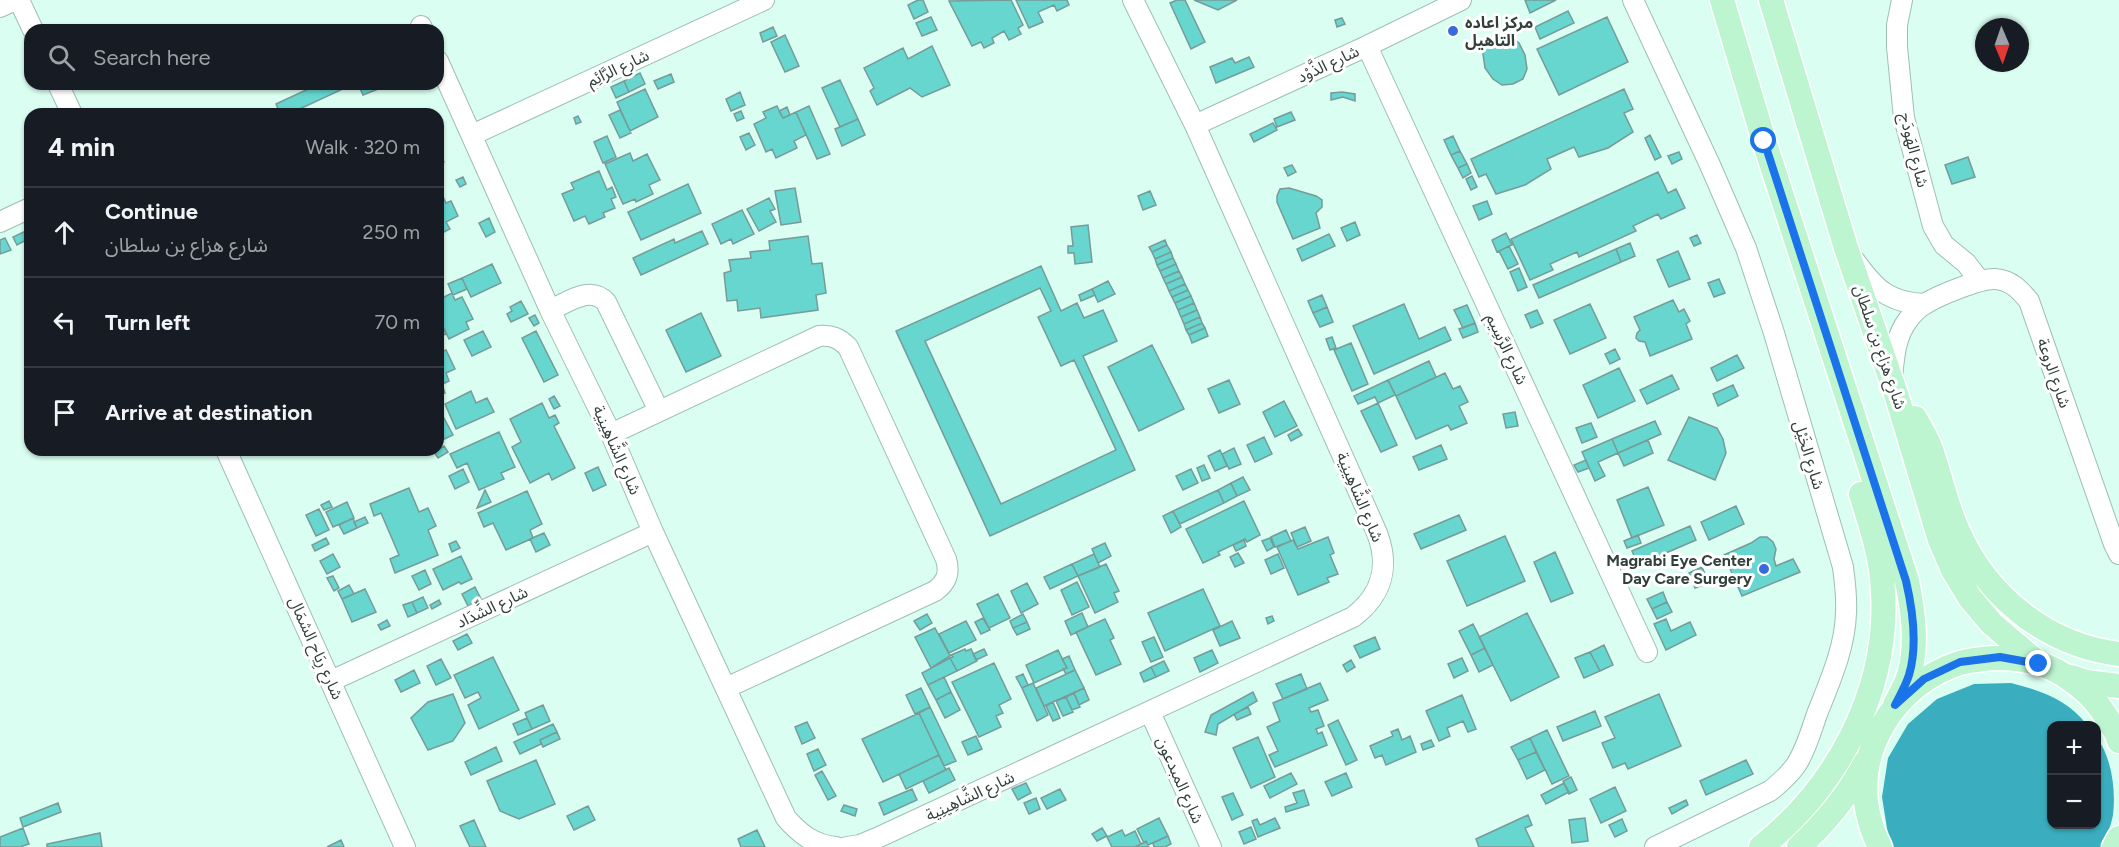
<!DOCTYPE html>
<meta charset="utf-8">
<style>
:root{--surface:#171b24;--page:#242831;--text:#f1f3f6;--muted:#9ea1a6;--line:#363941}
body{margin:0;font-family:Figtree,"Noto Sans Arabic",sans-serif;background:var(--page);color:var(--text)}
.controls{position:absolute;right:18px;bottom:18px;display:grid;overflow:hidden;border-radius:12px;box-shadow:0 2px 4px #0004}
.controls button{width:54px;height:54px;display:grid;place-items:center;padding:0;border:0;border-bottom:2px solid var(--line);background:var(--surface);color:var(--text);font:30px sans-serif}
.compass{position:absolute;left:1975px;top:18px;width:54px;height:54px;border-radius:50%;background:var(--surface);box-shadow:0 2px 4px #0004;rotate:178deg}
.stop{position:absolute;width:18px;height:18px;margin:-14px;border:4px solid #1a73e8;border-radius:50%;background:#fff}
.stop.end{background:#1a73e8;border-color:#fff;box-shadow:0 2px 6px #0008}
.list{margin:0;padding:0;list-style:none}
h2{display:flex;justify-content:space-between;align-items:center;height:78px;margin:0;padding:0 24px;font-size:26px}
h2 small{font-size:20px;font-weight:400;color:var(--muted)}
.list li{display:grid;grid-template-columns:39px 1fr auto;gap:18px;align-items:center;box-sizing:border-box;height:90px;padding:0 24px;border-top:2px solid var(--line)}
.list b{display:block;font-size:22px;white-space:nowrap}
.list p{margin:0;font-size:20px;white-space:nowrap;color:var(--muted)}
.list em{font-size:20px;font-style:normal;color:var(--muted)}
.icon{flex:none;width:33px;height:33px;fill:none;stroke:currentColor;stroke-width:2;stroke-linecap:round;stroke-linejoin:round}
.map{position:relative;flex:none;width:2119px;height:847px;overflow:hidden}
.search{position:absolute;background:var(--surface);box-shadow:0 2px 4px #0004;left:24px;top:24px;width:420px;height:66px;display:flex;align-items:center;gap:15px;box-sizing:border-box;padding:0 21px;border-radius:18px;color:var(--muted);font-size:22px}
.panel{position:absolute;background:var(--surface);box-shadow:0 2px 4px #0004;left:24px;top:108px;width:420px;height:348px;border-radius:18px}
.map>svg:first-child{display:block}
</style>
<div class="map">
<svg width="2119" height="847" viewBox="0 0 2119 847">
<rect width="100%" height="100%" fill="#dafef1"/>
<path fill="#3aaebe" d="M2011,683c31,8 56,16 76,42l-35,1v98h44l1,-86c15,20 19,53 16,77 -2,11 -7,22 -11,32h-208l-6,-12 -6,-38 6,-39 20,-34 29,-25 37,-15z"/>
<path fill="#66d6cf" stroke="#769b98" stroke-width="1.5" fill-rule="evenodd" d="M918,0h5l5,12 -14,7 -6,-14z
M1011,0l12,25 -5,3 3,6 -12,6 -5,-9 -12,7 2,5 -10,5 -3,-6 -9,4 -23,-45z
M1016,0h51l2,5 -12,6 -3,-6 -16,7 5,10 -14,6z
M1177,0h8l20,42 -14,7 -21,-46z
M1194,0h43l-19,10z
M1525,0h31l-26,13z
M1568,11l6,12 -34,16 -5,-12z
M931,17l6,13 -15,6 -6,-13z
M1607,17l21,45 -69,33 -22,-46z
M1342,18l3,6 -8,3 -2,-7z
M773,27l4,9 -14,6 -3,-9z
M785,35l14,31 -14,6 -14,-30z
M1509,36l10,7 6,12 2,14 -4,10 -10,5 -11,1 -9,-6 -8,-11 -2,-14 3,-10 11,-7z
M932,46l18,39 -28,12 -12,-9 -33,17 -7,-14 4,-3 -10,-20 39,-20 5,11z
M1249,57l5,10 -38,16 -6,-16 22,-9 3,5z
M640,73l5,11 -16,8 -5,-11z
M671,74l3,8 -16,7 -4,-8z
M840,80l18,39 -18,8 -18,-39z
M624,81l5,11 -13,6 -5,-11z
M319,84h24l2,4 -56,26h-9l-4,-10z
M358,84h33l-28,11z
M645,89l13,28 -28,14 -13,-29z
M1624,89l9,20 -9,4 9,19 -25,16 -29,9 -5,-10 -27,12 4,10 -26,16 -29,9 -10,-20 -7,3 -8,-18z
M740,92l5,13 -14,6 -5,-12z
M1342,92l13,2v7l-12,-4 -12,3v-7z
M777,106l6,12 13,-6 10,23 -12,6 3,7 -21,10 -4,-9 -6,3 -12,-28 12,-6 -3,-6z
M809,106l21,48 -13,5 -21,-47z
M787,107l3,8 -7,3 -4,-7z
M620,110l11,23 -11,5 -11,-23z
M741,111l3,7 -7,3 -3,-7z
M1291,112l4,8 -18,7 -3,-8z
M578,116l3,6 -5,2 -2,-6z
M858,119l7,16 -23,11 -7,-17z
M1273,123l4,7 -23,12 -4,-8z
M749,133l6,12 -9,5 -6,-13z
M1650,135l11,22 -6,3 -10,-22z
M607,136l9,21 -13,6 -9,-21z
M1453,136l7,15 -9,4 -7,-15z
M438,151l6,11 -6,3z
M1460,151l7,13 -9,4 -7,-13z
M1679,152l3,7 -10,5 -4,-8z
M630,153l3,8 14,-7 13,26 -11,5 4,9 -17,8 -1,-3 -12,5 -18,-40z
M1968,157l7,20 -23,7 -7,-19z
M1467,164l4,9 -8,5 -5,-10z
M1292,165l4,7 -8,4 -4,-8z
M599,171l8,19 5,-3 4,10 -5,2 4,9 -12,5 2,4 -16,7 -4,-8 -11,5 -12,-27 12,-5 -3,-6z
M1658,172l10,21 8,-4 9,19 -24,11 -3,-5 -25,12 3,5 -57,26 -2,-5 -27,12 3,6 -23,10 -19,-41z
M1472,176l5,11 -6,3 -5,-11z
M463,177l3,7 -6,3 -4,-7z
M688,184l13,29 -60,27 -13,-28z
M795,188l6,34 -20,3 -6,-34z
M1289,188l27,8 6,4v7l-6,6 4,15 -27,11 -16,-37v-6l3,-7z
M440,190l6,13 5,-2 7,15 -12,6 4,7 -12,6v-44z
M1150,191l6,14 -13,5 -5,-14z
M769,198l6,11 -5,2 6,11 -17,9 -12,-22z
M1487,201l5,13 -13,6 -6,-14z
M742,210l12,24 -21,10 -2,-5 -10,5 -9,-20z
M489,218l6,14 -9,5 -7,-14z
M1355,222l5,13 -13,6 -6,-13z
M1088,225l4,37 -17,2 -1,-11h-6v-7h5l-2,-19z
M30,229v9l-13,7 -4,-8z
M702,231l6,13 -67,31 -8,-17 41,-19 1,4z
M1506,233l6,12 -15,7 -5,-12z
M1329,234l6,12 -33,15 -5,-12z
M1697,235l4,8 -7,3 -4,-8z
M808,236l4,28 10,-1 4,30 -10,2 2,15 -57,8 -1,-10 -22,3 -1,-11 -10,1 -3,-28 7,-2 -2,-11 22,-2 -1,-6 20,-2 -1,-9z
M5,238l6,12 -11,4v-14z
M1165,240l2,5 -15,7 -3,-5z
M1630,243l5,13 -14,6 -5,-13z
M1167,245l4,7 -16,7 -3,-7z
M1509,246l9,18 -10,5 -9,-18z
M1616,249l5,13 -82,36 -6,-13z
M1678,251l12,28 -21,8 -12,-27z
M1171,252l2,6 -16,7 -2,-6z
M1173,258l3,6 -16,7 -3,-6z
M492,264l9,19 -30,14 -9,-19z
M1176,264l3,7 -16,7 -3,-7z
M1041,266l20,45 16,-8 7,15 19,-8 14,31 -34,15 52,114 -145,66 -94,-205zM1040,288l11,23 -13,6 23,49 13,-6 42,90 -115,54 -76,-163z
M1519,268l8,19 -9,4 -8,-19z
M1179,271l3,6 -16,7 -3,-6z
M1182,277l3,7 -16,7 -3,-7z
M462,278l5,11 -14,6 -5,-11z
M1719,279l6,14 -11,4 -6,-14z
M1108,281l7,13 -17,8 -6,-13z
M1185,284l3,6 -16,7 -3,-6z
M1092,289l3,6 -14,6 -2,-6z
M1188,290l3,6 -16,7 -3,-6z
M452,293l3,7 7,-3 11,22 -7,3 3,7 -20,10 -11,-23v-16z
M1322,295l5,12 -14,6 -5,-12z
M1191,296l3,7 -16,7 -3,-7z
M1673,300l6,12 5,-3 6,12 -4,3 6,15 -42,17 -5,-14 -6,-1 -3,-3 1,-5 3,-3 -6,-13z
M521,301l7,13 -17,8 -4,-8 5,-3 -2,-4z
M1194,303l3,7 -16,7 -3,-7z
M1404,304l15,35 26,-12 6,13 -77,34 -21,-48z
M1590,304l16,34 -36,16 -16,-34z
M1467,305l8,18 -12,5 -9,-18z
M1327,307l6,15 -13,5 -7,-14z
M1197,310l3,7 -16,7 -3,-7z
M1537,310l6,13 -12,5 -6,-13z
M701,313l20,43 -35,16 -20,-42z
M535,315l4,8 -5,3 -5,-8z
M438,316l8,18 -8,3z
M1200,317l2,6 -16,7 -2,-6z
M1202,323l3,5 -16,7 -3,-5z
M1475,323l3,9 -15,6 -4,-9z
M1205,328l3,8 -16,7 -3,-8z
M483,331l8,16 -19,9 -8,-16z
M536,331l22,44 -14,7 -22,-44z
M1332,337l4,11 -6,2 -4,-11z
M438,339l5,12 3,-1 9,19 -9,4 3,8 -11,5z
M1351,343l17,41 -16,7 -18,-41z
M1152,345l32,64 -45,22 -31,-64z
M1615,349l5,10 -10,5 -5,-10z
M1737,355l7,13 -27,13 -6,-13z
M1429,361l7,16 -40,19 -8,-16z
M1619,368l16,33 -37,17 -15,-33z
M1445,373l8,16 7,-3 8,16 -9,4 8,17 -16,7 -3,-5 -32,14 -20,-43z
M1672,375l7,14 -32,15 -7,-14z
M1229,380l11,24 -21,9 -11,-24z
M1388,380l7,15 -17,8 -3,-6 -17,7 -4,-8z
M1733,385l5,11 -20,10 -5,-12z
M443,387l2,6 -7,3v-6z
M471,391l5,12 11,-5 7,14 -38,17 -11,-25z
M554,396l6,10 -6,3 -5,-10z
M1284,401l13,25 -22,11 -12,-25z
M542,403l7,15 6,-3 4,8 -5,3 21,42 -23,12 -3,-7 -19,10 -18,-36 9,-5 -11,-23z
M1378,403l19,42 -16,7 -20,-41z
M438,407l15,28 -15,7z
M1515,412l3,14 -12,2 -3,-14z
M1689,417l28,11 6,11 3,14 -11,27 -47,-20z
M1655,421l6,13 -43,19 -6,-14z
M1591,423l6,14 -15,6 -6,-15z
M1298,429l4,6 -11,6 -3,-6z
M499,432l16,35 -14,6 3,6 -25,11 -12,-27 -10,5 -7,-14z
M1264,437l8,17 -17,8 -8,-17z
M1612,439l6,14 -20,9 7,14 -10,5 -13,-29z
M1648,440l5,13 -29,13 -6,-13z
M1441,445l6,14 -28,11 -6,-13z
M444,446l4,6 -10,6 -4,-6z
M1234,448l7,16 -12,5 -7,-15z
M1220,450l7,16 -12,5 -7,-15z
M1586,460l3,8 -11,4 -4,-7z
M1204,465l6,13 -8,3 -5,-13z
M598,467l8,18 -13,6 -8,-18z
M463,469l6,13 -14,7 -6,-13z
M1191,469l7,14 -15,7 -7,-14z
M1243,477l7,13 -13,6 -6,-13z
M1231,483l6,13 -13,7 -6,-13z
M1648,487l16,38 -32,13 -15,-38z
M409,488l10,24 9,-4 8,18 -8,4 10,25 -43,18 -5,-14 9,-4 -18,-42 -7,3 -4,-12z
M485,490l6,12 -14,6z
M1218,490l6,13 -44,21 -7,-13z
M527,491l15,33 -12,6 3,8 -27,12 -13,-27 -9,4 -6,-14z
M329,501l3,6 -8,3 -3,-5z
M1244,501l16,34 -13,7 -2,-3 -27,13 2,3 -17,8 -17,-34z
M347,502l7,16 -21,9 -7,-15z
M1736,506l8,18 -35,16 -8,-18z
M319,509l10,21 -13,6 -10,-21z
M1173,511l8,16 -10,6 -8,-17z
M1459,515l7,15 -45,19 -7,-15z
M365,517l3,6 -11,5 -3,-6z
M353,518l4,10 -13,6 -5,-9z
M1690,526l6,14 -58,25 -6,-14z
M1305,527l6,14 -14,6 -6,-14z
M1286,530l5,11 -16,6 -4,-10z
M544,533l6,12 -14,7 -6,-13z
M1638,535l3,8 -14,5 -3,-7z
M1505,536l20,45 -58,25 -20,-45z
M1328,537l6,16 -4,2 8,19 -11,4 2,4 -31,13 -21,-48 16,-7 5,9z
M1760,537h7l6,5 3,7 -2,10 2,7 17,-7 7,13 -58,24 -18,-41 27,-12z
M326,538l3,6 -14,7 -3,-6z
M1270,538l4,9 -7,4 -5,-10z
M1244,540l2,6 -10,5 -3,-6z
M456,541l4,7 -8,4 -3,-8z
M1105,543l6,13 -13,7 -6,-14z
M1555,552l18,41 -22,9 -17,-40z
M1238,553l6,10 -9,4 -5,-10z
M333,554l7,13 -13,7 -7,-13z
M1094,554l6,13 -22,9 -6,-12z
M1278,554l6,14 -13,6 -6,-14z
M461,556l11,23 -11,5 -2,-2 -16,8 -10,-21z
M1072,564l6,12 -28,13 -6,-12z
M1106,564l13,27 -5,2 4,9 -23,11 -17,-37z
M1702,567l7,16 -14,5 -6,-15z
M425,570l6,14 -12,6 -7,-14z
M333,576l6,12 -5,3 -7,-13z
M1077,582l12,25 -17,8 -11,-25z
M1027,583l11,21 -17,9 -10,-22z
M349,585l5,9 -12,5 -4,-8z
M475,587l6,12 -13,7 -6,-12z
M365,589l11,23 -24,10 -10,-23z
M1203,589l17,37 -55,25 -17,-38z
M1663,592l4,10 -15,7 -5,-10z
M998,594l12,24 -21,10 -12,-24z
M423,597l5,11 -11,5 -5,-11z
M439,600l2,4 -9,5 -2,-4z
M412,602l5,11 -9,4 -5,-12z
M1667,602l5,10 -15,7 -5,-10z
M1082,613l6,14 -17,8 -6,-14z
M1527,613l32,64 -48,24 -32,-64z
M927,614l5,9 -12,7 -6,-9z
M1023,614l4,8 -14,6 -3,-7z
M1272,616l2,5 -6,3 -2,-6z
M983,618l7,12 -9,4 -6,-12z
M1105,619l9,19 -4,2 11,24 -25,11 -20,-43z
M1666,619l5,12 19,-9 6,13 -30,15 -12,-26z
M387,620l3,6 -9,4 -3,-5z
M966,621l10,19 -27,13 -10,-19z
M1232,621l8,17 -20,8 -7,-16z
M1027,622l3,7 -13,6 -4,-7z
M1473,624l12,24 -14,7 -12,-24z
M935,628l15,28 -19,12 -16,-31z
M467,634l5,9 -14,7 -5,-9z
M1154,637l9,20 -12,5 -9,-20z
M1375,637l5,12 -20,9 -6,-12z
M1604,645l9,20 -13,6 -10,-19z
M1485,648l8,17 -14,7 -8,-17z
M965,649l1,2 5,-2 6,12 -20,10 -7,-13 3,-1 -2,-2z
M984,649l3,6 -11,5 -3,-6z
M1058,650l9,18 -33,15 -8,-18z
M1212,650l6,13 -18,9 -6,-14z
M1590,652l10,19 -16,7 -9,-20z
M1069,656l6,14 -9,4 -3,-5 4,-1 -5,-9z
M493,657l26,53 -40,19 -11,-24 13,-7 -3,-6 -13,6 -11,-23z
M950,658l7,13 -29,14 -6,-12z
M1462,658l6,13 -14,7 -6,-14z
M441,659l10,19 -15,7 -9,-19z
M1351,660l4,7 -8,5 -4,-7z
M1164,661l5,10 -13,6 -5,-10z
M994,663l17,36 -12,6 4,8 -7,3 5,11 -22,10 -27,-55z
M1151,667l5,10 -12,5 -4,-9z
M414,670l6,13 -19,9 -6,-12z
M1075,670l9,18 -40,18 -8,-18z
M1023,674l5,11 -6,3 -6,-11z
M1301,674l6,15 -24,10 -7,-15z
M944,677l7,15 -15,8 -8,-15z
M1033,683l15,32 -11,6 -15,-33z
M1320,683l8,17 -19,8 2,4 7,-2 6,16 -8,3 2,5 4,-2 5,13 -52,22 -6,-12 9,-4 -11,-24 13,-6 -7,-18z
M921,688l9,19 -15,7 -9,-19z
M1084,688l5,12 -10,5 -5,-12z
M951,692l9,18 -15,8 -9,-18z
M1253,692l4,9 -39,23 -2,11 -11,-3 6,-17z
M1074,693l6,14 -8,3 -6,-13z
M453,694l12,29 -12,18 -25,9 -17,-32 17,-16z
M1659,694l22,52 -53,23 -3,-6 -12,5 -11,-25 13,-5 -10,-21z
M1462,695l14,34 -8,3 -5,-11 -16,7 3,8 -11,5 -13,-30z
M1066,697l7,15 -10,4 -7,-15z
M1053,702l7,16 -7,3 -7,-15z
M543,705l7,16 -18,8 -7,-16z
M930,707l26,54 -12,5 -25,-53z
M1248,707l3,7 -14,6 -3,-6z
M1595,711l6,15 -38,15 -6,-14z
M919,713l20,42 -56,27 -21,-43z
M527,718l5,11 -14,6 -5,-11z
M1338,720l19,40 -11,5 -18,-40z
M807,722l8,16 -13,6 -7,-17z
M553,724l4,8 -17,8 1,4 -21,10 -6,-12z
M1398,729l4,11 8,-4 6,16 -30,13 -4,-10 -7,3 -5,-12 23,-10 -2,-4z
M1547,730l22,46 -17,8 -22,-46z
M557,732l3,7 -17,8 -3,-7z
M976,736l6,13 -14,6 -6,-13z
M1258,737l17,40 -24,11 -18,-40z
M1530,738l6,14 -18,8 -7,-13z
M1431,740l3,6 -11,4 -2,-6z
M496,747l6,14 -31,14 -6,-13z
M818,749l8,16 -12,6 -7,-17z
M1536,752l9,18 -18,9 -9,-19z
M939,755l7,15 -40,19 -7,-15z
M536,760l19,44 -36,15 -19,-8 -13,-30z
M1746,760l7,14 -47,21 -6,-14z
M949,768l6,12 -26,13 -6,-12z
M822,771l14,25 -8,4 -13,-25z
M1291,773l6,11 -27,14 -6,-12z
M1346,773l6,14 -20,9 -7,-14z
M1571,777l6,13 -8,4 -6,-13z
M1026,783l5,10 -13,7 -6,-11z
M1564,783l5,9 -23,12 -5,-9z
M1615,787l11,24 -25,12 -11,-24z
M912,789l5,11 -33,15 -5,-12z
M1060,789l6,11 -19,9 -6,-11z
M1304,790l5,15 -23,7 -1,-5 12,-4 -4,-10z
M1233,793l10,22 -11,5 -10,-23z
M1036,798l4,11 -11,5 -5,-11z
M1686,800l2,5 -16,9 -3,-6z
M58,803l3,9 -38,15 -3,-9z
M844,805l13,4 -2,7 -14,-5z
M588,806l7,14 -21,10 -7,-14z
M1528,815l4,10 -7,3 9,19h-55l-3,-8z
M1159,818l9,18 -20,9 -2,-4 -2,2 -7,-14z
M1275,818l5,10 -22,9 -6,-16 5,-2 3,6z
M1585,818l3,23 -16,2 -3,-23z
M1622,819l5,12 -12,6 -6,-12z
M474,820l12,27h-16l-10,-21z
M1251,827l5,12 -12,5 -5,-12z
M23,828l6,16 -9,3h-20v-10z
M1102,828l5,8 -10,5 -5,-7z
M757,830l8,17h-24l-3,-8z
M1122,830l3,6 10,-5 6,13 -6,3h-23l-5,-10z
M100,833l2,14h-55v-3z
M1168,836l3,8 -6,3h-11l-1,-4z
M341,840l3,7h-17z
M1146,841l3,6h-14l6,-3z"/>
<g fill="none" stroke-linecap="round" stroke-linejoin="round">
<defs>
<path id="minor" d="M19,0l14,30
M1633,0l77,165 36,83 28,85 69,234c2,15 4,30 3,46 -1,35 -16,68 -29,101 -6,17 -11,36 -21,51 -7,10 -16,18 -26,26l-115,56
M1902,0l-5,25v22l7,71 29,108 11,19 22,18 14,18
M0,7l15,-7
M421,26l2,4
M1367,46l280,606
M438,61l112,249 61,124 42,98 133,286c14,16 28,27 50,29
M58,84l14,30
M1195,125l172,-79 94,-46
M472,135l292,-135
M0,222l30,-14
M1855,261c20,28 34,42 70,43
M550,310c19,-8 40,-25 56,-8l53,109
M1892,378c2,-20 3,-41 16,-58 4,-6 10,-12 17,-16 12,-8 56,-26 70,-25 16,1 25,11 34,22l85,243 5,10
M611,434l208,-98c13,-1 20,2 29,11l98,212c4,14 1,23 -11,32l-209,97
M226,450l179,397
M331,681l322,-149
M1150,712l61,135
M847,847l13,-2 17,-7 476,-221c29,-22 37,-50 24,-84l-182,-408 -62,-125"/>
<path id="major" d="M1722,0l42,141 143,440c6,30 11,64 2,94 -3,10 -9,20 -14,30
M1771,0l75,248 51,149 43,143 13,30 17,28 21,25 48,41
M1915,418c5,9 11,19 15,29 10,27 15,55 27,82 29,67 89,116 162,125
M2071,677l15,5 33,4
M1761,847c76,-60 128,-157 122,-255 -1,-34 -12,-66 -22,-98
M1799,847c27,-25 49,-51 66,-84
M1880,847c-4,-8 -8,-17 -10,-26 -20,-67 25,-138 90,-158 7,-2 15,-3 23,-4 25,-3 57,1 79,15 11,7 24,17 32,26 9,10 16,23 23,34l2,7
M2114,847l5,-9"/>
</defs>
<use href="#minor" stroke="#9ebfb3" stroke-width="22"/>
<use href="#major" stroke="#fff" stroke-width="27"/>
<use href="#minor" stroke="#fff" stroke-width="20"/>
<use href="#major" stroke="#bdf5d0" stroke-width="24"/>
</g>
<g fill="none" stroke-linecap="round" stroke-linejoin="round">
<path stroke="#1a73e8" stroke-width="8" d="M1764,141l142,440c7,30 12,64 3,94 -3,10 -9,20 -14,30l29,-26 36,-17 40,-5 39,7"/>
</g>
<g fill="#386cdc" stroke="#fff" stroke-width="2">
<circle cx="1453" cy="31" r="6"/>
<circle cx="1764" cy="569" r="6"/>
</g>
<g text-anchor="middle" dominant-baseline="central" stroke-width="6" stroke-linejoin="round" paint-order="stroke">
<g font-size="16" font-weight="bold" fill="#32403c" stroke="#fff" text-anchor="start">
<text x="1465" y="22">مركز اعاده<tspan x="1465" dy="18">التاهيل</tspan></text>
<text x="1752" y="560" text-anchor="end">Magrabi Eye Center<tspan x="1752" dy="18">Day Care Surgery</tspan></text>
</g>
<g font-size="16" fill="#32403c" stroke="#fff">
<text transform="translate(1328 64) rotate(-25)">شارع الذَّوْد</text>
<text transform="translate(618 68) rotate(-25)">شارع الرَّائِم</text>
<text transform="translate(1914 150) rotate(76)">شارع الهَودَج</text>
<text transform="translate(1880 347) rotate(71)">شارع هزاع بن سلطان</text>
<text transform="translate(1507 349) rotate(65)">شارع الرَّسِيم</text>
<text transform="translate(2054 373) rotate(71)">شارع الروعة</text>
<text transform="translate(617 450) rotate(66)">شارع الشَّاهِينِية</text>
<text transform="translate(1809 455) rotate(73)">شارع الخَيْل</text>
<text transform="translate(1360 497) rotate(67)">شارع الشَّاهِينِية</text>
<text transform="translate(492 607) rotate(-25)">شارع الشِّدَاد</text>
<text transform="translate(316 648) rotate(66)">شارع رِيَاح الشمَال</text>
<text transform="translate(1180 780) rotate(66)">شارع المبدعون</text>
<text transform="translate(970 796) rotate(-25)">شارع الشَّاهِينِية</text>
</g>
</g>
</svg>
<div class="controls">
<button>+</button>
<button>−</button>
</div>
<svg class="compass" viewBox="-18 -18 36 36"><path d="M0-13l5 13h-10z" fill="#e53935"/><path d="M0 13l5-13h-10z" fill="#9ea1a6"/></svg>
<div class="stop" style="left:1764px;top:141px"></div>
<div class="stop end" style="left:2039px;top:664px"></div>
<div class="search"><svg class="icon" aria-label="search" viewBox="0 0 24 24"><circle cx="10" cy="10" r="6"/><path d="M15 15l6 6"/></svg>Search here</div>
<section class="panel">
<h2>4 min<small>Walk · 320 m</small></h2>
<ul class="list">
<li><svg class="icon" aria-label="ahead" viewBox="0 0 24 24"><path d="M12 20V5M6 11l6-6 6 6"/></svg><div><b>Continue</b><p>شارع هزاع بن سلطان</p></div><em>250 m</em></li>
<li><svg class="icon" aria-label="left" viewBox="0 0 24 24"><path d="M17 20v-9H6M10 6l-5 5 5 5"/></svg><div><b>Turn left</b></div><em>70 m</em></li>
<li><svg class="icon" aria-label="arrive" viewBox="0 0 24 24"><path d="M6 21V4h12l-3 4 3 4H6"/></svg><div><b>Arrive at destination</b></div></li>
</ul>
</section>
</div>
